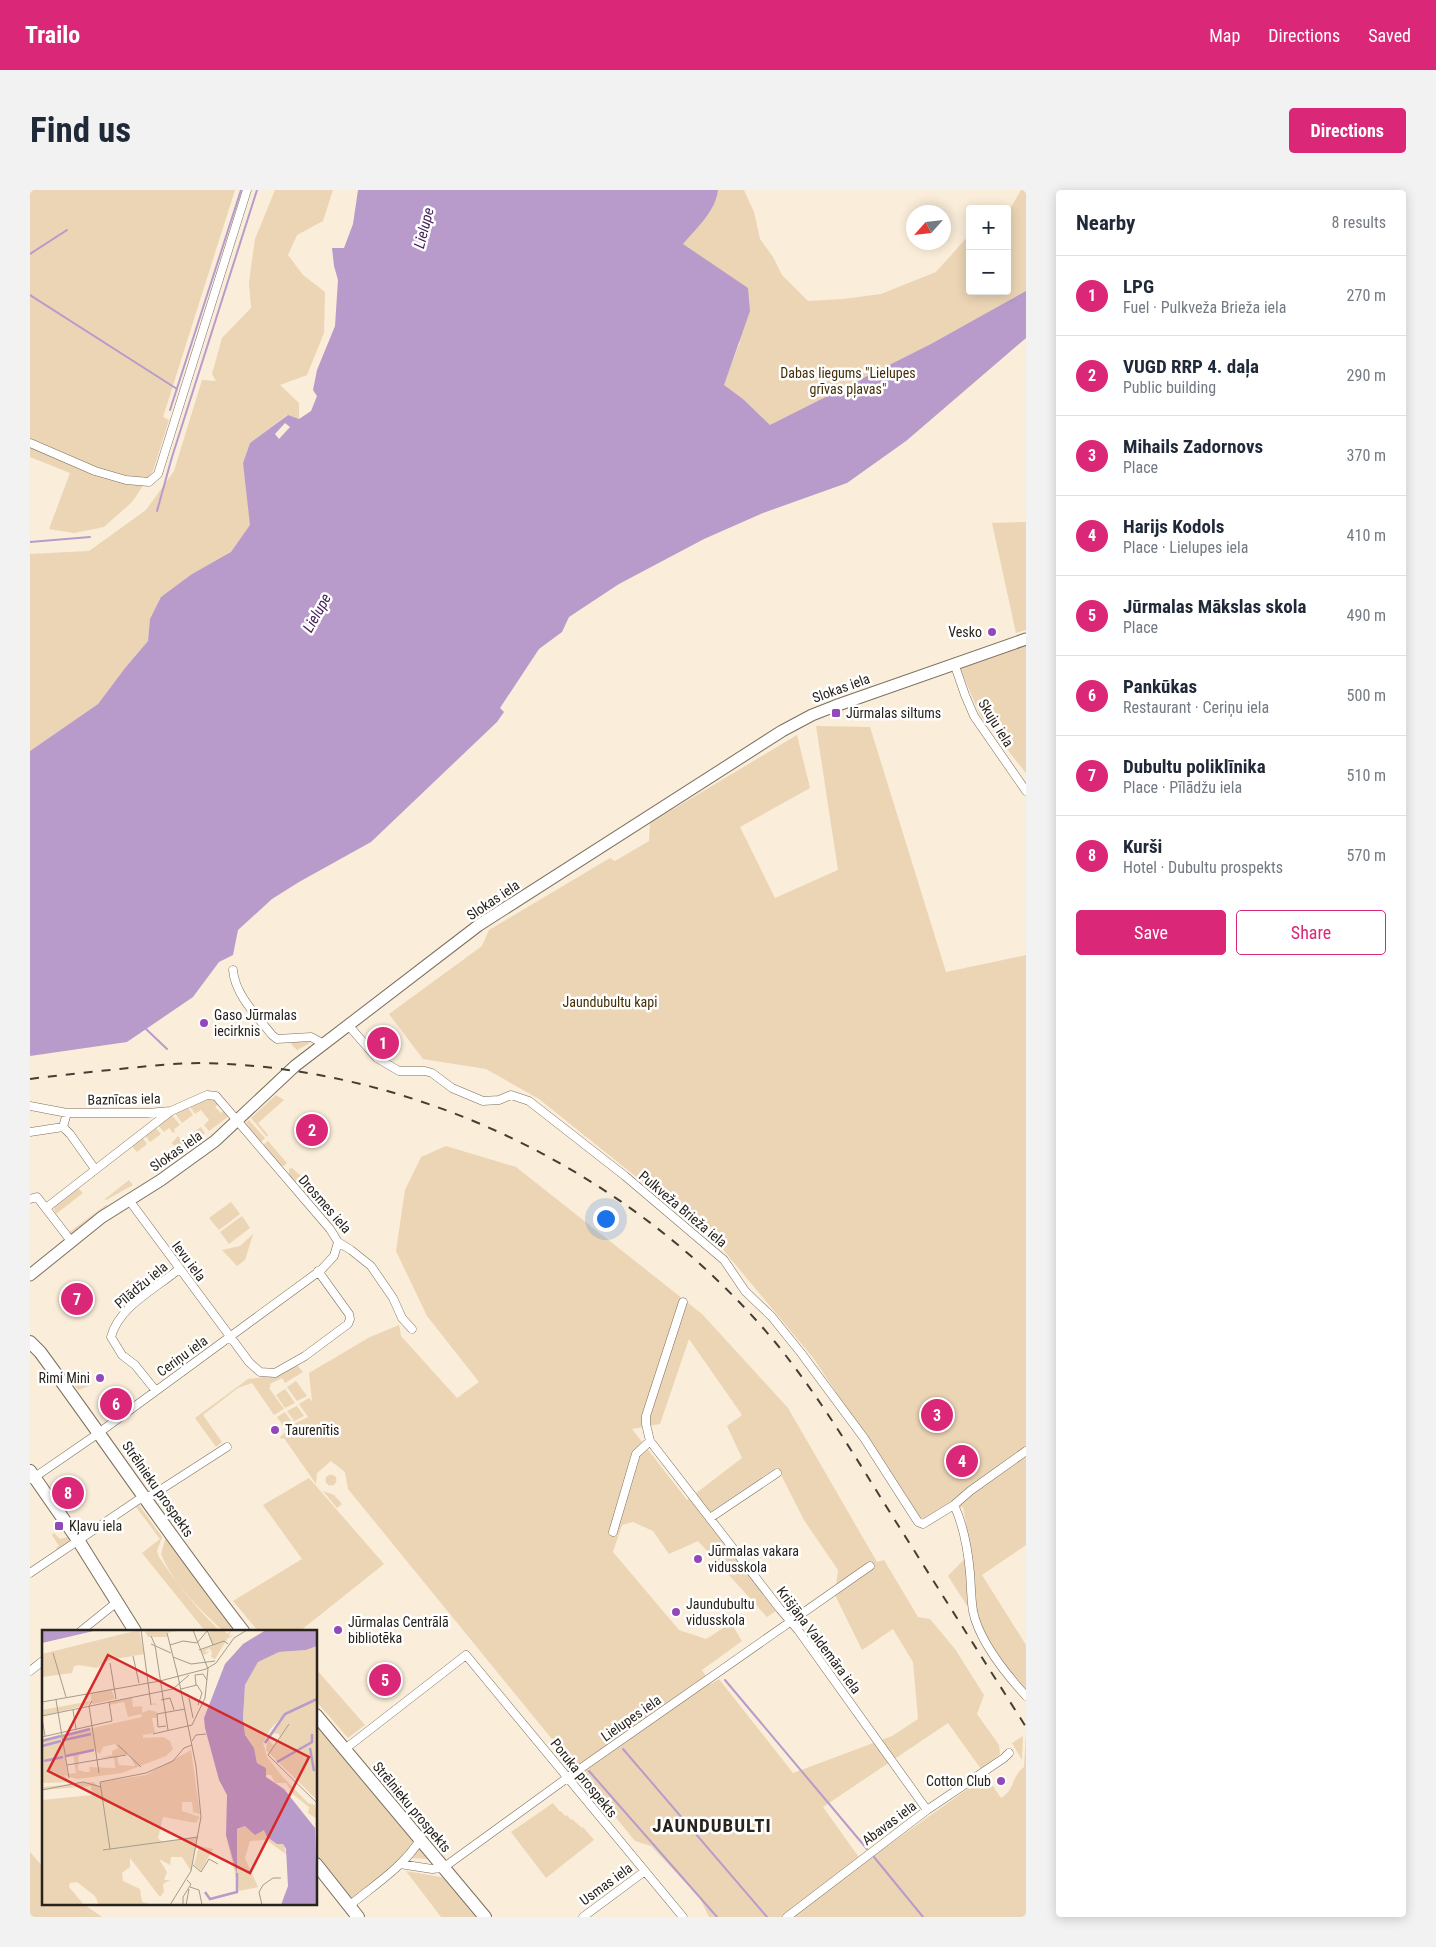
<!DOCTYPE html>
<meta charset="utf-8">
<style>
:root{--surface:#fff;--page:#f2f2f3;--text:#1f2937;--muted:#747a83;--line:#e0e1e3;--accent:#db2777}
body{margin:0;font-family:"Roboto Condensed",sans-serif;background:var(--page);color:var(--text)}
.controls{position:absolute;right:15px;top:15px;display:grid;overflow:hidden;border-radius:5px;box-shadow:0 2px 12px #0003}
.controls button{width:45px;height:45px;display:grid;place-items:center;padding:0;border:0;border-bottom:1px solid var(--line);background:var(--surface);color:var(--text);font:25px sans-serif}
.compass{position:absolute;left:876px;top:15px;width:45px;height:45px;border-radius:50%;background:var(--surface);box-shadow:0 2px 12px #0003;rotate:243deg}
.you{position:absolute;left:575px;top:1028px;width:18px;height:18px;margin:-12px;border:4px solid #fff;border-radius:50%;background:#1a73e8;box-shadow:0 0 0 8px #1a73e833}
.badge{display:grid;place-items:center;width:32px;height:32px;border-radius:50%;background:var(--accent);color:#fff;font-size:16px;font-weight:700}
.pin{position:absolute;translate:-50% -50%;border:2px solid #fff;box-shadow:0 1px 5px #0006}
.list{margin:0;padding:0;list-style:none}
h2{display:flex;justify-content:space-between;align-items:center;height:65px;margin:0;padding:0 20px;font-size:21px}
h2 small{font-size:16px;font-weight:400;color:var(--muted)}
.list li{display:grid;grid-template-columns:32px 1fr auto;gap:15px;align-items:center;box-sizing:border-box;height:80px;padding:0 20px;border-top:1px solid var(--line)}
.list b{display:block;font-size:19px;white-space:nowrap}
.list p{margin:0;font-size:16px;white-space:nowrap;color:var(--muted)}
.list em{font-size:16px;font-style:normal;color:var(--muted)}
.actions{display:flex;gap:10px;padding:15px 20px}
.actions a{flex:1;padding:11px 0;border:1px solid var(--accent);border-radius:5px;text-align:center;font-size:18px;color:var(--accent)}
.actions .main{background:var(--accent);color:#fff}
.map{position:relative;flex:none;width:996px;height:1727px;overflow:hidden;border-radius:5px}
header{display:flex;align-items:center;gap:30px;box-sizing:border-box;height:70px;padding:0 25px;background:var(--accent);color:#fff}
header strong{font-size:24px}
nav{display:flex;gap:28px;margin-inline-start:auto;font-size:18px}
.intro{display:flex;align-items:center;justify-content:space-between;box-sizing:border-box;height:120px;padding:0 30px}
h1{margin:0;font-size:35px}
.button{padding:12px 22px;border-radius:5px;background:var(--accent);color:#fff;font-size:18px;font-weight:700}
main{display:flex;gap:30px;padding:0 30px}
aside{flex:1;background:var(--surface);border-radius:5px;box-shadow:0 2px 12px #0003}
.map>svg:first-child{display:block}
</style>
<header>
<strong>Trailo</strong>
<nav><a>Map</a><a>Directions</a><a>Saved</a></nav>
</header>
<div class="intro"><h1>Find us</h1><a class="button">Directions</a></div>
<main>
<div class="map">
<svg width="996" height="1727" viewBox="0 0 996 1727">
<rect width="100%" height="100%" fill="#faedd9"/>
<path fill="#ebd5b5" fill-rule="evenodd" d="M0,0h205l-72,227 6,3 -16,51 -21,31 -28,25 -30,6 -25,-4 21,-56 -40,-16z
M245,0h58l-10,31 -26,14 -9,20 15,20 22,17 -1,41 -17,42 -27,10 19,18v16l-12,-4 -37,28 -7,20 8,62 -19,27 -40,22 -42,45 -2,22 -23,27 -27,36 -68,47v-197l59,-3 57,-41 28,-39 28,-91 14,1 -4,-7 10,-36 29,-30 -2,-26 6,-43z
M688,0h26l10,22 6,27 13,18 9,18 26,26 35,-2 38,-5 55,-22 34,-38v57h37v-77l14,-24h5v148l-120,103 -136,-16 -27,-26 -20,-14 17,-43 -57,-98c13,-15 33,-33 35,-54z
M996,332v108l-10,3 -24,-110z
M996,449v134l-46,-58 -21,-49z
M786,536l54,1 76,245 80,-17v590l-44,30 44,70v53l-78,-122 23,-24 -8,-45 -42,13 -107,-161 -99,-119 -176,-141 -53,-30 -63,-10 -34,-45 93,-68 7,-16 121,-72 5,3 34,-20 1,-18 147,-88 13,53 -70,39 35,71 63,-28z
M265,851l14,1 1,1 -13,7 -6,-6z
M246,905l8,5 -26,23 10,12 -1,2 -16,-19z
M176,908l9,2 3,4 -3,3 6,6 3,-2 5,5 -20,15 -5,-6 5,-5 -8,-10 -6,4 -6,-9z
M157,916l6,9 -11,8 -8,-11z
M142,925l8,10 -6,4 1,3 -2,1 -4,-5 -5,4 -6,-7z
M219,930l16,18 -5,5 -17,-18z
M125,937l6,7 -11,8 -6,-8z
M171,937l4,6 -10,8 -5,-7z
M148,946l4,5 5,-4 5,6 -13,10 -7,-10z
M112,947l5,7 -10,8 -6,-7z
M238,951l19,22 -3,3 -6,-1 -16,-19z
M416,956l70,21 186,147 86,94 89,154 7,-2 34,57 12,2 25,30 29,46 -7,19 22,31 1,9 -15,12 5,16 11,16c15,-9 9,-20 23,-31l2,-34v184h-317l-9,-19 -49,-52 -16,-5 -287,-352 -3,-17 -14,-11 -14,12 -1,11 -32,-46 -3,1 -1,-2 6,-5 -2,-3 24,-12 -9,-13 10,-6 3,3 -3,-28 61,-36 29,-12 2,11 56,62 22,-16 -52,-66 -31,-65 9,-61 16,-33zM659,1149l53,76 -15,11 15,32 -55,42 -55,-71 28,-5zM747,1277l27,53 34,50 -3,25 27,55 31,-21 20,33 5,57 -26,17 -99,37 -74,-94 -8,5 -9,-14 40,-29 -11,-18 -25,16 -27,-9 -66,-78 9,-27 11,-3 20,9 16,23 29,-13 69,76 9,-6 -73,-94zM918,1533l38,53 -123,87 -40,-56z
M262,978l26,23 4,6 -2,1 -3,-5 -7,5 -4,-1 -17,-20v-8z
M99,990l4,5 -27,15 -1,-1z
M47,997l6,6 -27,21 -3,-7z
M201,1012l9,12 -21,16 -10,-12z
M76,1015l1,1 -10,10 -27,19 -2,-2z
M212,1026l8,12 -21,16 -9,-12z
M223,1044l-8,26 -8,6 -15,-16 18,-4z
M267,1175l6,7 -18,11 -3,-5 -12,6 1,2 -2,2 15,21 -10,6 -22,-32 -14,5 -35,27 19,27 -6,5 -21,-29 53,-39 30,-4z
M52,1181l10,14 -14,5 -8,-10z
M266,1191l11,15 -10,5 -10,-14z
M255,1199l10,14 -10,5 -9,-13z
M267,1216l7,10 -10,5 -7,-10z
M255,1222l7,10 -8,5 -7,-10z
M295.5 1290a5.5 5.5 0 1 1 11 0a5.5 5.5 0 1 1-11 0Z
M279,1288l75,86 -84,67h-42l-25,-30 69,-42 -39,-54z
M293,1301l11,4 8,9 -5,4z
M109,1315l23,32 -5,14 2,6c18,27 37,51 61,74h-15l-63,-78 18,-14 -24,-32z
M24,1343l6,6 8,-2 2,2 -3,5 -10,6 -1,-2 3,-2 -7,-11z
M136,1346l72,95h-15c-23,-22 -50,-47 -62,-77z
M286,1479l49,56 -17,13 -32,-37z
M286,1530l98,117 -3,12 -10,10 -48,39 -6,-2 -31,-38z
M993,1546l-1,24 -10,-17z
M523,1613l7,9 1,-1 4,5 2,-1 4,5 1,-1 10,9 1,-1 11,13 -48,38 -35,-46z
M389,1657l11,12 -20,-1z
M0,1662l14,16v35h38l20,14h-72z
M376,1681l40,7 33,39h-38z"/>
<path fill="#b89bca" d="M328,0h360c-2,21 -22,39 -35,54l65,44 2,23 -26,74 19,14 27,26 161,-81 95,-53v47l-120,103 -59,42 -84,30 -59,26 -85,45 -50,33 -7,15 -23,17 -39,59 4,4 -7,10 -126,120 -72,40 -27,17 -34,31 -5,25 -14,7 -26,35 -66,45 -97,14v-305l68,-47 27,-36 23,-27 2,-22 11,-22 31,-23 39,-22 19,-27 -7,-62 7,-20 38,-28 11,4 12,-8 6,-15 -4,-6 4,-20 18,-44 3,-46 -4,-14 -2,-18h12l9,-24z"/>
<path fill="#faedd9" d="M255,233l5,4 -11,12 -4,-5z"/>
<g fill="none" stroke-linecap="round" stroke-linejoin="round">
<path stroke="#b89bca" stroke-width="2" d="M0,64l37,-24
M0,105l147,94
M140,220l71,-220
M127,321l15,-54 85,-267
M0,352l60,-5
M115,838l22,21
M695,1490l142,169
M593,1559l144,168
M559,1581l128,146
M844,1667l49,60"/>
<defs>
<path id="street" d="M0,253l65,28 31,9 23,2 9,-8 89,-284
M924,473l11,32 9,21 52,75
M203,780c2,25 24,46 39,65l5,4 34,-2 13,7
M319,836l28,32 22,13h26l7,2 20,15 31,13 16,-1 12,-5 18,6 96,75 99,84 21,31 27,26 29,36 63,85 54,84 5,2 31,-19 16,-14 56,-40
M0,916l37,7h80l24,-2 36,-16 9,1 114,133 8,13 13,8 20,16 22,32 9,20 10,11
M37,923l-4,14 7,7 25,35
M0,942l33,-5
M0,1009l7,-2 34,44
M99,1010l120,162 11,10 15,1 30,-17 43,-32 2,-5 -1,-5 -31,-43
M16,1018l125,-97
M126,1201l-21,-26 -13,-10 -11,-18c8,-31 46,-49 68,-68
M620,1251l130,168 18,21 129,180
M2,1289l61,-42 228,-167 13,-14 4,-14
M924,1315c9,19 14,46 16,68 1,12 1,26 3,38 6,30 33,63 53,85
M680,1328l67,-45
M583,1342l23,-78 14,-13 -4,-17v-8l37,-114
M0,1383l108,-73 16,-6 73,-47
M51,1441l36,-29
M0,1481l14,-11
M315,1559l121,-94 217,262
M370,1674l32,5 11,-1 124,-90 303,-212
M319,1716c24,-20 54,-39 71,-66
M553,1727l62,-46
M757,1727l140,-107 77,-52 5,-5"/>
<path id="secondary" d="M0,1085l72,-58 59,-37 54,-39 80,-75 184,-141 303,-194 30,-16 23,-9 191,-67"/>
<path id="primary" d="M0,1152l10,10c68,92 132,188 203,279
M0,1281l48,69 57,91
M286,1525l169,202
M286,1674l42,53"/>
</defs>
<use href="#street" stroke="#7b6f5e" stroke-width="9"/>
<use href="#secondary" stroke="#7b6f5e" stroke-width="13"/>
<use href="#primary" stroke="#7b6f5e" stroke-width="14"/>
<use href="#street" stroke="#fff" stroke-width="8"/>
<use href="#secondary" stroke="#fff" stroke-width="11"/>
<use href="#primary" stroke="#fff" stroke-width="12"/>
<path stroke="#443e35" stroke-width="2" stroke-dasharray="9 9" stroke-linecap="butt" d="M0,889c30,-4 60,-7 90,-10 28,-3 56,-6 84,-6 218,5 432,112 571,279 44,54 79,113 116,172 45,71 90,142 135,213"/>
</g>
<g fill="#9248ba" stroke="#fff" stroke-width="2">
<circle cx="962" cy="442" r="5"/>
<rect x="801" y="518" width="10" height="10" rx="2.5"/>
<circle cx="174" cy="833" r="5"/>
<circle cx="70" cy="1188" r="5"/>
<circle cx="245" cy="1240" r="5"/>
<rect x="24" y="1331" width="10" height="10" rx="2.5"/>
<circle cx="668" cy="1369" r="5"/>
<circle cx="646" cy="1422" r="5"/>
<circle cx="308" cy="1440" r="5"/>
<circle cx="971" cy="1591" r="5"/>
</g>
<g text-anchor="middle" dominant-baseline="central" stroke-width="5" stroke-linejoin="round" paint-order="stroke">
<g font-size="14" fill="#432e06" stroke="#fff">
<text x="818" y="183">Dabas liegums "Lielupes<tspan x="818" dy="16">grīvas pļavas"</tspan></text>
<text x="580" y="812">Jaundubultu kapi</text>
</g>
<g font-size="14" fill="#28231c" stroke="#fff" text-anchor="start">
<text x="952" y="442" text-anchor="end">Vesko</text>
<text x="816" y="523">Jūrmalas siltums</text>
<text x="184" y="825">Gaso Jūrmalas<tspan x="184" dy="16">iecirknis</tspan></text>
<text x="60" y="1188" text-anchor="end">Rimi Mini</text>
<text x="255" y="1240">Taurenītis</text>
<text x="39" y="1336">Kļavu iela</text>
<text x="678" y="1361">Jūrmalas vakara<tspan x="678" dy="16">vidusskola</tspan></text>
<text x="656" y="1414">Jaundubultu<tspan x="656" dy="16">vidusskola</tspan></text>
<text x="318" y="1432">Jūrmalas Centrālā<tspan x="318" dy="16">bibliotēka</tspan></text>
<text x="961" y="1591" text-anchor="end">Cotton Club</text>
</g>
<g font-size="14" fill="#28231c" stroke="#fff">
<text transform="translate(811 498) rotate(-20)">Slokas iela</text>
<text transform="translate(966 533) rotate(58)">Skuju iela</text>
<text transform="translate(463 710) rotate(-34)">Slokas iela</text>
<text transform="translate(94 909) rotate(-1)">Baznīcas iela</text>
<text transform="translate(146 961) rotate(-35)">Slokas iela</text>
<text transform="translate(295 1014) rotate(49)">Drosmes iela</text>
<text transform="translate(653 1019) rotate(40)">Pulkveža Brieža iela</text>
<text transform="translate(159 1071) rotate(53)">Ievu iela</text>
<text transform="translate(111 1095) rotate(-40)">Pīlādžu iela</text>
<text transform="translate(152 1166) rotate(-36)">Ceriņu iela</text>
<text transform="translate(128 1299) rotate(55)">Strēlnieku prospekts</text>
<text transform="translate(789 1450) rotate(53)">Krišjāņa Valdemāra iela</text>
<text transform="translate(601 1528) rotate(-35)">Lielupes iela</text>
<text transform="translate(554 1588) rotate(51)">Poruka prospekts</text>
<text transform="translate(382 1617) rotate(50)">Strēlnieku prospekts</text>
<text transform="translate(859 1633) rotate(-37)">Abavas iela</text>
<text transform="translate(576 1694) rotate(-36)">Usmas iela</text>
</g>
<g font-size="15" font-style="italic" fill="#46215a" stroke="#fff">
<text transform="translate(394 38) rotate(-76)">Lielupe</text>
<text transform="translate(287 423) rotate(-61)">Lielupe</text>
</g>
<g font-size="19" font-weight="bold" letter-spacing="1" fill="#28231c" stroke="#fff">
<text x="682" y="1635">JAUNDUBULTI</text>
</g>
</g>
<g transform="translate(12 1440)">
<rect width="275" height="275" fill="#faedd9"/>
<path d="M97,0l5,24 -35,6 -12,8 -18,-3 -5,1 -2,7 -30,4v-23zM102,0h33v1l-10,2v4h-19zM169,0h13l3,4 4,-3 -2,5 5,-1 -6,3 -13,21 -4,-2 1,-5 -3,-4 -5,4 6,-1 -6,4 -3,-5 12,-4 -4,-13zM275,16v154l-51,-50 2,-11 5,6 7,-6 -1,-5 -7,-1 16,-22 -17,17 -8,15 4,14 15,19 26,27 7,2 2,14 -9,-6 1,-6 -15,-12 -8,-12h-11l-4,-8h-5v-7l-9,-5 -3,-15 -9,-13 -2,-17 2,-33 13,-23 21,-10 27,-2zM69,59l4,10 -21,5 -3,-1v-10zM90,67l1,10 9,-1v7l7,-3 8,2 -1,-7 -5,-1 5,-1 1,9 -1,6h-4l3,15 -12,2v3l20,-1 7,4 3,8 -7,7 -44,17 -45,6 -13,-4 6,7 -28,1v-44l100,-22 -1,-3 -13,3 -4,-15 -14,3v-3zM73,114l3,4 -6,3v4l-13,3 15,-1 1,11 -26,-1 1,5h-5l-7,-2 1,-18 15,-3 6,5 3,-7zM31,124l3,19 -9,1 -2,-19zM87,124l6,12 -16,-1 -2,-9zM49,71l-4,4 -45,11v-6zM149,120l9,64 -7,-2 -1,-10h-10v9l18,6 -4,6 -33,-6 -5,21 4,4 36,-5 -7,34 -9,-14h-11l-1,8 -11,-6 8,13 -3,8h6l-7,4 1,8 -4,5 -30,-39v9l-8,6 1,8 17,8 2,13 13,3h-56l-4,-9 -18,-14 -7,1 -1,4 15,18h-42v-105l50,-5 -1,-9 -49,4v-3l51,-5 7,5 1,-5 45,-7zM203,196l19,4 13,14 6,-1 3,11 -20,-14 -16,1 -5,17 13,29 -19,4 -13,-56zM157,216l14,3 -12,22 -7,-6z" fill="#ebd5b5" fill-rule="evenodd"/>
<path d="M0,0h56l-56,13zM224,0h51v16l-11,4 -27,2 -21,10 -13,23 -2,33 2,17 9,13 3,15 9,5v9l18,12 31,39 2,77h-36l7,-19 -2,-37 -3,-5h-6l-10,-7 -3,-7 -9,5 -10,-9 -8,3v45l-11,-39 1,-40 -8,-15 -14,-52 -1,-10 21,-54 18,-20z" fill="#b89bca"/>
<path fill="none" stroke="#b89bca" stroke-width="2.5" d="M21,106l27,-7M22,110l27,-6M0,111l19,-5M223,113l20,-29 32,-15M0,116l19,-5M268,118l4,23M24,126l28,-6M2,131l19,-4M235,132l35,-20v-8M163,262l5,7 27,-7v-19"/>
<path fill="none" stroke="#a69c8d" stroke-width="1" d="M99,0l10,75M165,0l6,15M125,3l11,43M109,6l4,9 13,85M109,14l20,9M128,15l13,-4 14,2 10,-12M157,20l25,-9 4,3M11,23l13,44M91,26l6,27M131,27l18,7 24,-3M68,33l6,36M154,55l-1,-10 8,-1 4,6M139,59l16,-4 5,8 -4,12M147,68l4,20M14,70l13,78M119,70l9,-2 4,12M50,71l-3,5 10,67M0,72l118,-21 46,-12 10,-6 18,-25 13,-8M31,80l3,19M0,86l131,-27 16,-14M0,88l3,18M247,94l-21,31 49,48M124,96l-8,1 -1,-13 28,-5M111,104l39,-9 13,-27 3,-29 -15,-39M0,107l70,-16 -3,-19M150,111l4,-6 10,-1M76,115l23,22M25,135l59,-10M0,160l41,-8 18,5M68,219l-10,-67 46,-9 27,-12 11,-13 8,-3M61,220l95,-13M151,235l8,7 8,-13 9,5M148,257l9,3 3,15M128,275l21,-34 10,-54 -5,-51 -18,-90M141,275v-8l8,-13 -4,-4M144,275l3,-16M220,275l-3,-13 4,-7 10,-7h8"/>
<path fill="#d62828" fill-opacity="0.15" stroke="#d62828" stroke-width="2.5" d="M66,25l201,102 -59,116 -202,-102z"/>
<rect width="275" height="275" fill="none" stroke="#28231c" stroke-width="2.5"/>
</g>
</svg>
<div class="controls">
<button>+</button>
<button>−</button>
</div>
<svg class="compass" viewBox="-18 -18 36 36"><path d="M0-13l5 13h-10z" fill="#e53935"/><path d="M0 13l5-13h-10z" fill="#747a83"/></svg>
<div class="you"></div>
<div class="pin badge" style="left:353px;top:853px">1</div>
<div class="pin badge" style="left:282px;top:940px">2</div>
<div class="pin badge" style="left:907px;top:1225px">3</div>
<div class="pin badge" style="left:932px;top:1271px">4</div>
<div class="pin badge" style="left:355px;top:1490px">5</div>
<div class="pin badge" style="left:86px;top:1214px">6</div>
<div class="pin badge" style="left:47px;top:1109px">7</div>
<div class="pin badge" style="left:38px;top:1303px">8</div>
</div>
<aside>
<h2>Nearby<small>8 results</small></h2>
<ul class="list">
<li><span class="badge">1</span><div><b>LPG</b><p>Fuel · Pulkveža Brieža iela</p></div><em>270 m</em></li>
<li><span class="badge">2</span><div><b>VUGD RRP 4. daļa</b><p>Public building</p></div><em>290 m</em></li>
<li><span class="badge">3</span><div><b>Mihails Zadornovs</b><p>Place</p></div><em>370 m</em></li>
<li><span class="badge">4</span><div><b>Harijs Kodols</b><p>Place · Lielupes iela</p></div><em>410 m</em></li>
<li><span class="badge">5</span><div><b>Jūrmalas Mākslas skola</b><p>Place</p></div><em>490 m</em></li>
<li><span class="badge">6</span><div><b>Pankūkas</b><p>Restaurant · Ceriņu iela</p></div><em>500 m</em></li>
<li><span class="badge">7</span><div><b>Dubultu poliklīnika</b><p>Place · Pīlādžu iela</p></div><em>510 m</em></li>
<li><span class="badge">8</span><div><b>Kurši</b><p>Hotel · Dubultu prospekts</p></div><em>570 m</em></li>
</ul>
<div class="actions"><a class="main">Save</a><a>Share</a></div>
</aside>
</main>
